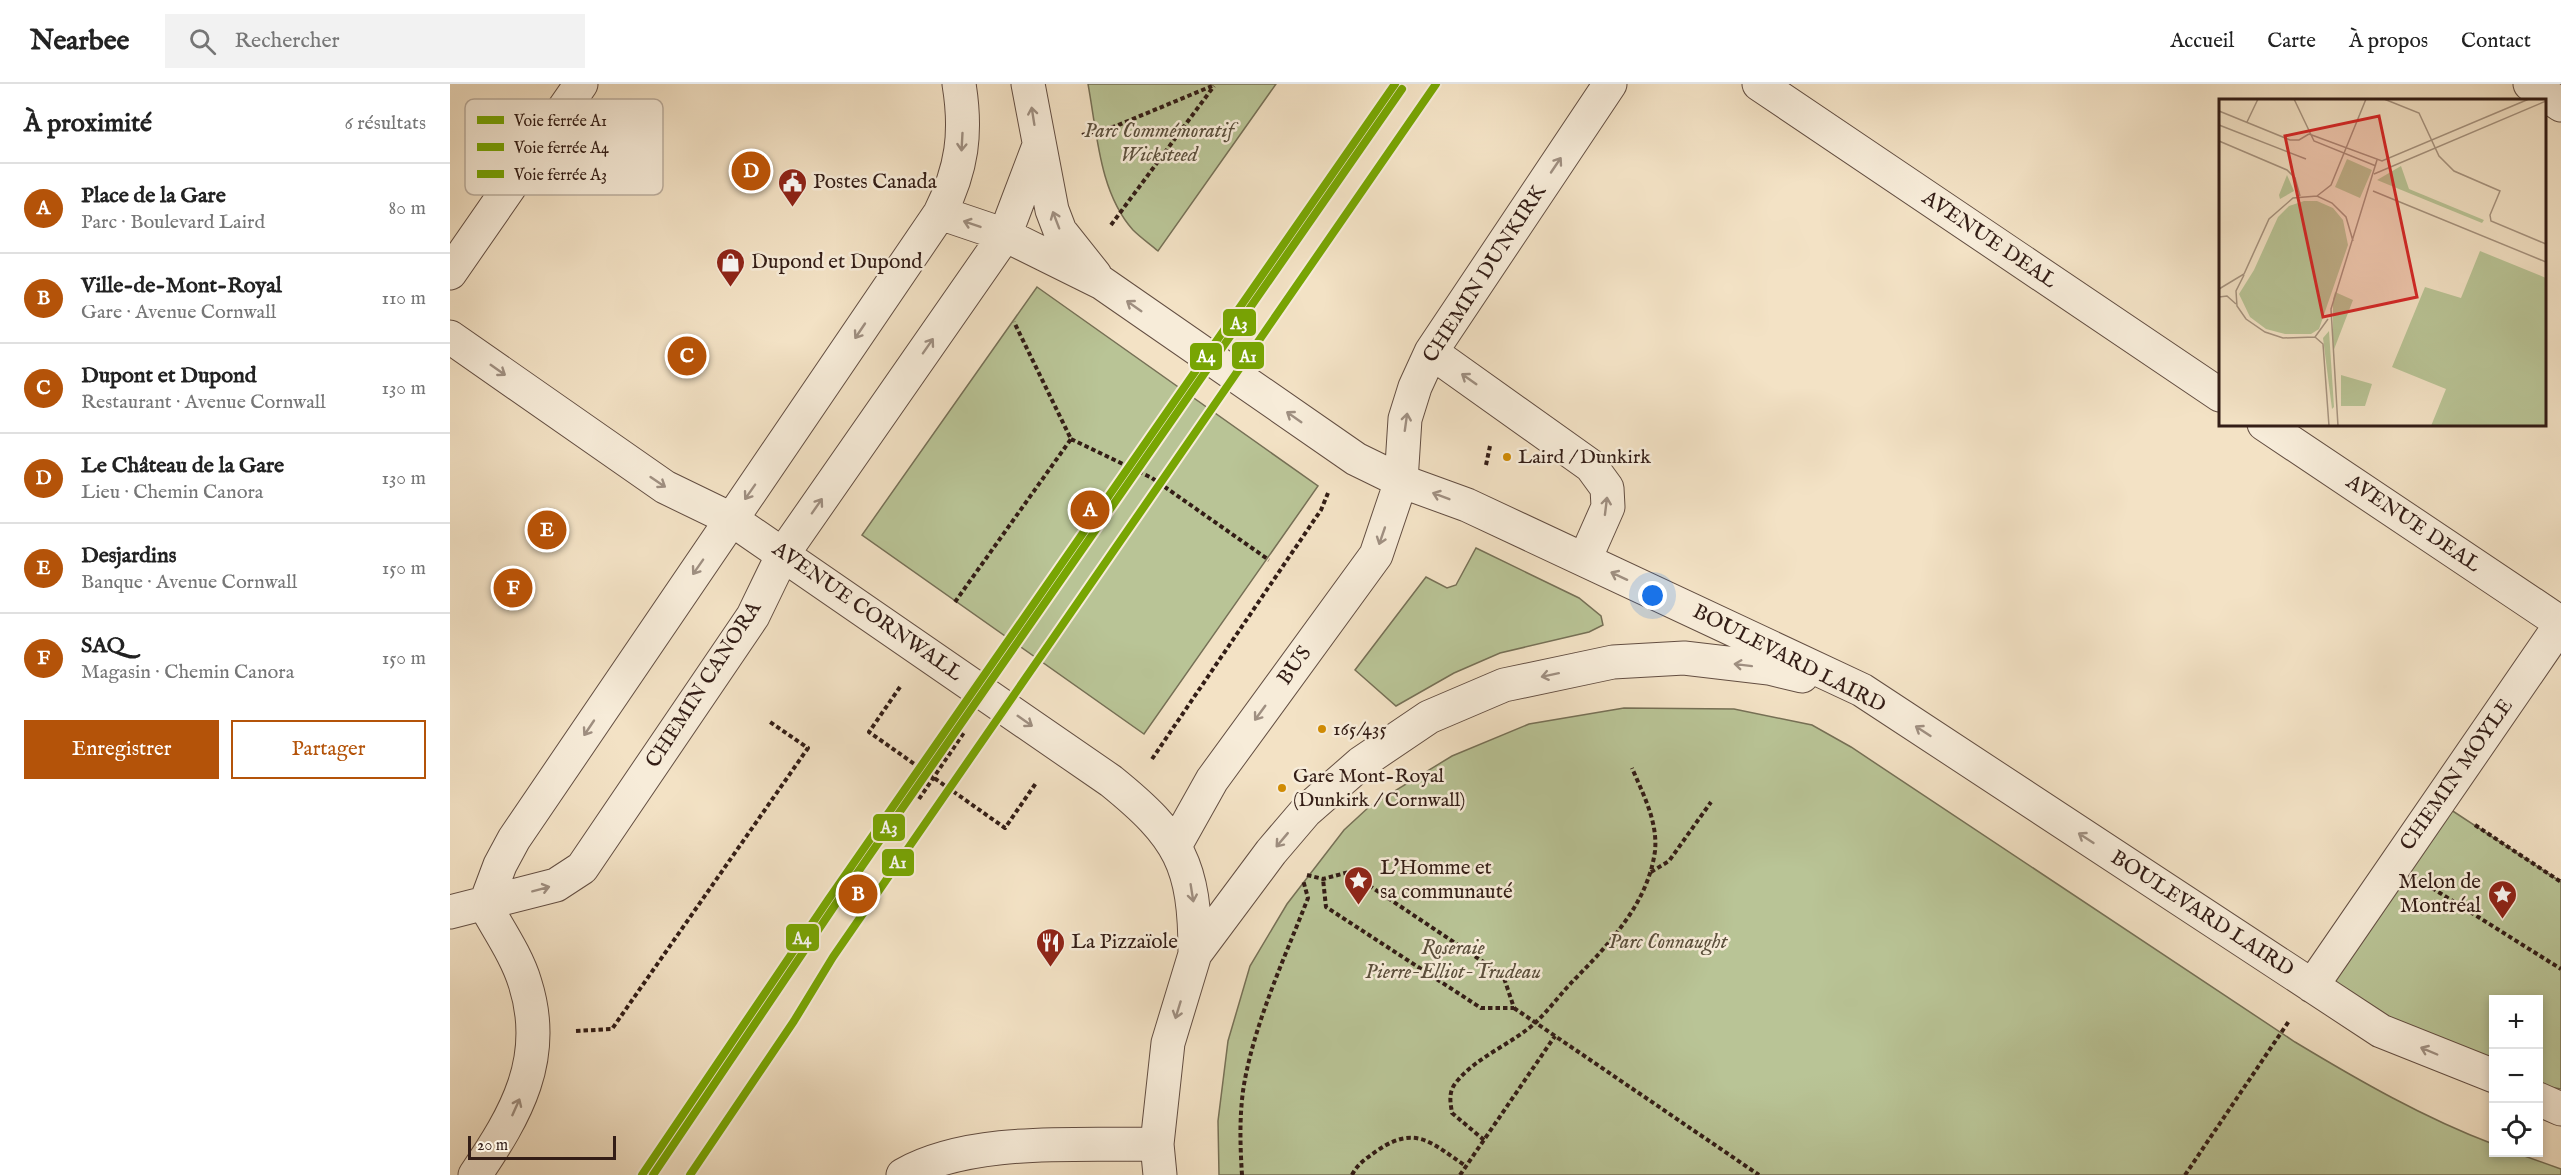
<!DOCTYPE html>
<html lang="fr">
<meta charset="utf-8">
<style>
:root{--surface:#fff;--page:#f2f2f2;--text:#222;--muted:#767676;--line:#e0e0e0;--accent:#b45309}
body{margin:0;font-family:"IM FELL English",serif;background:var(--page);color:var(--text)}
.controls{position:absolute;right:18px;bottom:18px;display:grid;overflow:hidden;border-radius:0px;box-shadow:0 3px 9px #0003}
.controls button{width:54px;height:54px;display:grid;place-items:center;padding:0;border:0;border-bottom:2px solid var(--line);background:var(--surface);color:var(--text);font:30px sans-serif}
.scale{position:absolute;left:18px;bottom:15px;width:148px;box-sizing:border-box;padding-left:6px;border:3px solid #331d16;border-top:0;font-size:16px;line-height:21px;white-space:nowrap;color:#331d16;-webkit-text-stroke:4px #f7ecd9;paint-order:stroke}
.you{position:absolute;left:1203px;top:512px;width:21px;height:21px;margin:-15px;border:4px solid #fff;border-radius:50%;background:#1a73e8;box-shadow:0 0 0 9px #1a73e833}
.badge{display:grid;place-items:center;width:39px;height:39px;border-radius:50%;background:var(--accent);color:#fff;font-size:20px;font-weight:700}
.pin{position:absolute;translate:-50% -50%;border:3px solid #fff;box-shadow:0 2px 6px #0006}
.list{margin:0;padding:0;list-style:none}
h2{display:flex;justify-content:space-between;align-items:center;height:78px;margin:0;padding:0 24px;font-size:26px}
h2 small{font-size:20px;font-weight:400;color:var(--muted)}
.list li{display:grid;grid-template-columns:39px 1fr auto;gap:18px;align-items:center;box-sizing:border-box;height:90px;padding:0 24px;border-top:2px solid var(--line)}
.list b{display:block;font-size:22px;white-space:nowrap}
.list p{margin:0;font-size:20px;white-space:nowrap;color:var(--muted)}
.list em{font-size:20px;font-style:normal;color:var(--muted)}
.actions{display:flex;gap:12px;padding:18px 24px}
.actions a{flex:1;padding:14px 0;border:2px solid var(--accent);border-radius:0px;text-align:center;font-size:21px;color:var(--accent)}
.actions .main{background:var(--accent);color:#fff}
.icon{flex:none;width:33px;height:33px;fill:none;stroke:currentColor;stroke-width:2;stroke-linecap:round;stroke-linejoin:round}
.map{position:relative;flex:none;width:2111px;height:1091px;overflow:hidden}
header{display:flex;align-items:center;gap:36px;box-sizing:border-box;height:84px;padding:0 30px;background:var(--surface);border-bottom:2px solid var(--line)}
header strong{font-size:28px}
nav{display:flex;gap:33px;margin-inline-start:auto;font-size:21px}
.search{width:420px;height:54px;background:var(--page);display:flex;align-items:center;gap:15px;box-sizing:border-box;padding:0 21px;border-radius:0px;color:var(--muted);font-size:22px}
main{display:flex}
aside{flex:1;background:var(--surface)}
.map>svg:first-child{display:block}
</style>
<header>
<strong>Nearbee</strong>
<div class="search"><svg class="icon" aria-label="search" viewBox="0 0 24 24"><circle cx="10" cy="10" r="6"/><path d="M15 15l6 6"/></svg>Rechercher</div>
<nav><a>Accueil</a><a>Carte</a><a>À propos</a><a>Contact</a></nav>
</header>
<main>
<aside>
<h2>À proximité<small>6 résultats</small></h2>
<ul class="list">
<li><span class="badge">A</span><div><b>Place de la Gare</b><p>Parc · Boulevard Laird</p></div><em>80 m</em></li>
<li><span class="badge">B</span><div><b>Ville-de-Mont-Royal</b><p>Gare · Avenue Cornwall</p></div><em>110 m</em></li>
<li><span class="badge">C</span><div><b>Dupont et Dupond</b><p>Restaurant · Avenue Cornwall</p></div><em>130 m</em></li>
<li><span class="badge">D</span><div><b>Le Château de la Gare</b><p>Lieu · Chemin Canora</p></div><em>130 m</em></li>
<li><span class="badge">E</span><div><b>Desjardins</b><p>Banque · Avenue Cornwall</p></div><em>150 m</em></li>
<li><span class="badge">F</span><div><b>SAQ</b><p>Magasin · Chemin Canora</p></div><em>150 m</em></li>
</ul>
<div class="actions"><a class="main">Enregistrer</a><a>Partager</a></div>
</aside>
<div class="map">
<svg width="2111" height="1091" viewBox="0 0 2111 1091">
<rect width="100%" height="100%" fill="#f3e2c5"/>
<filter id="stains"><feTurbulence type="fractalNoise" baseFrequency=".00333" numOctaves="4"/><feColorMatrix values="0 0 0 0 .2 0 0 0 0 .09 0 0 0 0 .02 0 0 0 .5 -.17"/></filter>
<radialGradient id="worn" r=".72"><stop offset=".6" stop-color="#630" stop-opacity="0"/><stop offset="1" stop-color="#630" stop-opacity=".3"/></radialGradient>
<path fill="#b9c496" stroke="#767056" stroke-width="1.5" d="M638,0h188l-118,167c-8,-7 -17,-13 -25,-21 -34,-38 -36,-98 -45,-146z
M587,203l281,199 -174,248 -282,-199z
M1026,464l103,50 22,18 2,9 -14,7 -89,21 -46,20 -58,33 -41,-36 71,-93 21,11 9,-3z
M1174,624l110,1 78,16 39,22 444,295c63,38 129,76 198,102l1,8 22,1 45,16v6h-1342l-1,-54 10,-80 22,-75 37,-62 57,-74 26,-24 82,-50 77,-32z
M1989,718l122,80v207l-22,-4 -1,-85h-44l-1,76 -181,-90z"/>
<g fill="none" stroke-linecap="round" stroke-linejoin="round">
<defs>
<path id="minor" d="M578,0l24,126 8,21 35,44
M1309,0l461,311
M2080,0l31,21
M490,129l65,22 97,48 254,176 45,22 66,24 395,185 519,341 113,45
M0,189l131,-189
M0,253l215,150 66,32 380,262c69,56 84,83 84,173
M981,268l160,114 16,22 1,19 -23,52
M1814,340l297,199
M725,762l37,-66 164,-225 25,-74 4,-62 10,-32 16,-35 179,-268
M0,828l106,-27 26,-17 171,-252 30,-62 222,-319 33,-87
M1862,902l249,-362
M2088,1015l23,10
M25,1091c41,-60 74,-117 50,-192 -8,-27 -27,-54 -40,-78l15,-40 14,-26 426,-626c22,-44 27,-80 19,-129
M453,1091c69,-39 176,-29 254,-31
M710,1091l-3,-31 11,-101 27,-89 76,-102 35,-41 55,-48 68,-46 75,-32 109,-23 71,-4 85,10 33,8"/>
</defs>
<use href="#minor" stroke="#634e42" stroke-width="35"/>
<path stroke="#331d16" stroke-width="4" stroke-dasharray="4.5 3" stroke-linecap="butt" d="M632,51l34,-9 96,-40
M661,141l103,-139
M621,355l81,39 117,82
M1036,381l4,-19
M505,518l116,-163 -57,-117
M450,603l-31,45 136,96 31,-45
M702,675l169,-249 7,-17
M469,715l46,-68
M2025,741l86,57
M1201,788l18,-11 42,-59
M857,791l16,4 26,-7 154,103 11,33h-33l-155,-101 -3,-28
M1982,804l129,81
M1064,924l245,167
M126,947l36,-2 196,-281 -38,-26
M1034,1056l-32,-27c-2,-13 -4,-22 6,-33 19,-23 55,-37 77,-57 14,-13 26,-30 40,-44 35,-36 73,-76 80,-128 3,-29 -12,-57 -23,-83
M792,1091c-2,-31 -3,-65 3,-96 12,-62 40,-122 63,-181l-5,-18
M902,1091c6,-12 15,-17 26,-25 39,-26 54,-6 88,16
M1010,1091l95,-139
M1735,1091l104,-154"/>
<use href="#minor" stroke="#f7ecd9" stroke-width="33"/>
<defs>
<path id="rail-1" d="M240,1091l104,-154 39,-64 603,-873"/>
<path id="rail-2" d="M192,1091l186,-275 567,-816"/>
<path id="rail-3" d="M203,1091l182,-270 567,-816"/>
</defs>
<use href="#rail-1" stroke="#f7ecd9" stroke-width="12"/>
<use href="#rail-2" stroke="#f7ecd9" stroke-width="12"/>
<use href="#rail-3" stroke="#f7ecd9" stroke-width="12"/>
<use href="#rail-1" stroke="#78a503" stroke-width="8"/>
<use href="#rail-2" stroke="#78a503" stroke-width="8"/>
<use href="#rail-3" stroke="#78a503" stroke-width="8"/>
</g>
<defs><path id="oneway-shaft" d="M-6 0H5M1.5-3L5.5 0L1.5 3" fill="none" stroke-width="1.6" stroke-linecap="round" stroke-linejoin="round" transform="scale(1.5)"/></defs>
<g stroke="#9f8f81">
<use href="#oneway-shaft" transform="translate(583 32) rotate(-99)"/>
<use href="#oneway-shaft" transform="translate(512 58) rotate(93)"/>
<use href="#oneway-shaft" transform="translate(1106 81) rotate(-56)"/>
<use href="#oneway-shaft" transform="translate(606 136) rotate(-111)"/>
<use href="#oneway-shaft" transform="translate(522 140) rotate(-161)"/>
<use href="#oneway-shaft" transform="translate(684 222) rotate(-145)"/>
<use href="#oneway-shaft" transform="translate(410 247) rotate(124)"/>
<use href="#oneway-shaft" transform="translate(478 262) rotate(-55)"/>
<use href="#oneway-shaft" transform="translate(48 286) rotate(35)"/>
<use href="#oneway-shaft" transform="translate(1019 295) rotate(-145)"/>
<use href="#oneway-shaft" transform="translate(844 333) rotate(-145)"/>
<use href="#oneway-shaft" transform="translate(956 338) rotate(-82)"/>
<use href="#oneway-shaft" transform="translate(208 398) rotate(34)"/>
<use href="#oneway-shaft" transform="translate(300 408) rotate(125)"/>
<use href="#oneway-shaft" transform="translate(991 412) rotate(-159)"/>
<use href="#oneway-shaft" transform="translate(367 422) rotate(-55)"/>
<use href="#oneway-shaft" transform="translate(1156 422) rotate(-83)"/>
<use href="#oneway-shaft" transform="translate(932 452) rotate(109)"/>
<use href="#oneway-shaft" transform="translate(248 483) rotate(125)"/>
<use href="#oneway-shaft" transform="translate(1169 492) rotate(-155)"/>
<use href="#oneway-shaft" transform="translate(1293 581) rotate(-173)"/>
<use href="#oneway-shaft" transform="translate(1100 591) rotate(168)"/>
<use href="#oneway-shaft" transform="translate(810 629) rotate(126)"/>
<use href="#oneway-shaft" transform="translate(575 637) rotate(35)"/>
<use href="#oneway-shaft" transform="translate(139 644) rotate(124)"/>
<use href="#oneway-shaft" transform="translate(1473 647) rotate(-147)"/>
<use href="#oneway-shaft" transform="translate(1636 754) rotate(-147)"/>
<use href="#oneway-shaft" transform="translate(832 756) rotate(130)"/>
<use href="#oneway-shaft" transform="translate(91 805) rotate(-15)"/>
<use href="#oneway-shaft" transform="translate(742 809) rotate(81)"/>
<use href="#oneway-shaft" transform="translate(728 926) rotate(107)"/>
<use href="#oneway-shaft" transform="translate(1979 967) rotate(-157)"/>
<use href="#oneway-shaft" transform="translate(66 1023) rotate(-66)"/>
</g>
<defs>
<symbol id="civic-pin" viewBox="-11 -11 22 30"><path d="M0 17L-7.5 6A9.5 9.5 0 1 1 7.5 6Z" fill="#8f2418" stroke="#f7ecd9"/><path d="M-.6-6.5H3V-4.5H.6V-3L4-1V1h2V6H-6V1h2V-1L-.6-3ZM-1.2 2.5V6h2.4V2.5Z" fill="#fff"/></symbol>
<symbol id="shop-pin" viewBox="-11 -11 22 30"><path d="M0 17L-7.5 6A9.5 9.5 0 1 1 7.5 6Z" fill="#8f2418" stroke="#f7ecd9"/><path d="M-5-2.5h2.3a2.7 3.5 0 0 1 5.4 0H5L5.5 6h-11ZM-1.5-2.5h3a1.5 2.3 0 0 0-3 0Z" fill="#fff"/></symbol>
<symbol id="sight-pin" viewBox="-11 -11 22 30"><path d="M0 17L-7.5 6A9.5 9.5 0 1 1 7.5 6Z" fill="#8f2418" stroke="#f7ecd9"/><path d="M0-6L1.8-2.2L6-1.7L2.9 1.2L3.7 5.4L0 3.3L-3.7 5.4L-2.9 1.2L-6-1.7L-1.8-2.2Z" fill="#fff"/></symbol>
<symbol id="restaurant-pin" viewBox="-11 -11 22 30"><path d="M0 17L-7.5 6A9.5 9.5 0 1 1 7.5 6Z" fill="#8f2418" stroke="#f7ecd9"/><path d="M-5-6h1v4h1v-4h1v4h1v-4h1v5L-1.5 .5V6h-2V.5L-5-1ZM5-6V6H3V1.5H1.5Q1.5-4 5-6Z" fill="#fff"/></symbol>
</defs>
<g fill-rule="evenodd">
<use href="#civic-pin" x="326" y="82" width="33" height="45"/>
<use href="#shop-pin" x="264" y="162" width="33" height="45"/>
<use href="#sight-pin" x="892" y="780" width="33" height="45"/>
<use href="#sight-pin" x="2036" y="794" width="33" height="45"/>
<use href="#restaurant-pin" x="584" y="842" width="33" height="45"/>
</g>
<g fill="#d08b04" stroke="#f7ecd9" stroke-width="2">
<circle cx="1057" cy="373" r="5"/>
<circle cx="872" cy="645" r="5"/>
<circle cx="832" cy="704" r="5"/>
</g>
<g text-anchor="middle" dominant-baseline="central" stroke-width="5" stroke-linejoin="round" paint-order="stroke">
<g font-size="20" fill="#331d16" stroke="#f7ecd9" text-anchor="start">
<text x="1068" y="373">Laird / Dunkirk</text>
<text x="883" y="645">165/435</text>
<text x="843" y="692">Gare Mont-Royal<tspan x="843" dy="24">(Dunkirk / Cornwall)</tspan></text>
</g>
<g font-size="21" font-style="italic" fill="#5b4f3c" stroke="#f7ecd9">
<text x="709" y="47">Parc Commémoratif<tspan x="709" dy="24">Wicksteed</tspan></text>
<text x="1218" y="858">Parc Connaught</text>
<text x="1003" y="864">Roseraie<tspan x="1003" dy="24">Pierre-Elliot-Trudeau</tspan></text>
</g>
<g font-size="21" fill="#331d16" stroke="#f7ecd9" text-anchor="start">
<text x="363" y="98">Postes Canada</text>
<text x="301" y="178">Dupond et Dupond</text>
<text x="930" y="784">L'Homme et<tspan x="930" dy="24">sa communauté</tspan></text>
<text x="2031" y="798" text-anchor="end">Melon de<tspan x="2031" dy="24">Montréal</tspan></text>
<text x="621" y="858">La Pizzaïole</text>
</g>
<g font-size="21" fill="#331d16" stroke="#f7ecd9">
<text transform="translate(1539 156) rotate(34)">AVENUE DEAL</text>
<text transform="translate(1035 190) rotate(-57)">CHEMIN DUNKIRK</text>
<text transform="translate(1963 440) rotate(34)">AVENUE DEAL</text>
<text transform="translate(417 528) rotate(35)">AVENUE CORNWALL</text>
<text transform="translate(1339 575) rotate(27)">BOULEVARD LAIRD</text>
<text transform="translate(845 582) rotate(-54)">BUS</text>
<text transform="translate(254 601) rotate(-57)">CHEMIN CANORA</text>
<text transform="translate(2007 691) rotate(-55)">CHEMIN MOYLE</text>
<text transform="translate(1752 830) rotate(33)">BOULEVARD LAIRD</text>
</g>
</g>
<g transform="translate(1769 15)">
<rect width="327" height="327" fill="#f3e2c5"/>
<path d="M128,60l25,11 -12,28 -25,-11zM182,67l8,23 75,31 -2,3 -105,-43zM68,76l7,16 -14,8 -1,-4zM85,102h13l16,7 10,12 5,25 -29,84 -8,5h-26l-19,-5 -16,-12 -11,-23 15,-24 24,-53 11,-11zM261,152l66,27v148h-115l15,-37 -54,-22 33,-80 36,11zM116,193l18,8 -20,52v-53zM110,232l5,76 -2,2 -9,-71zM122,276l31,9 -7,22h-24z" fill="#b9c496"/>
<path fill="none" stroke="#a6937f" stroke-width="1.5" d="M75,0l20,42 62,25M165,0l35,14 20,43 15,15 46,20 -10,24 1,6 55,23M0,12l71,29h9l10,-6M28,23l11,-23M0,26l87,34M90,35l73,27 147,-62M0,42l68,29 8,8 5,18M155,75l172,-73M154,92l173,71M98,97l14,-11 35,-86M25,176l-8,16 1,15 9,13 19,13 18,6 32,-1 13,-18M0,190l25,-15 25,-55 24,-21 24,-2 15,7 14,14 7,24M0,198l8,-1 9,8M96,238l8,7 6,82M119,327l-7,-117 46,-149"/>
<path fill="#d62828" fill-opacity="0.15" stroke="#d62828" stroke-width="3" d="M160,17l38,181 -94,20 -38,-181z"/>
<rect width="327" height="327" fill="none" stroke="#331d16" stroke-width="3"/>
</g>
<rect x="15" y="15" width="198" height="96" rx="9" fill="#f7ecd9" stroke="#bcae9e" stroke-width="1.5"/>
<rect x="27" y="32" width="27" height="8" fill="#78a503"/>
<rect x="27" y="59" width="27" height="8" fill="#78a503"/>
<rect x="27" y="86" width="27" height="8" fill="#78a503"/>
<g font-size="16" fill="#331d16">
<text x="64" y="42">Voie ferrée A1</text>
<text x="64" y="69">Voie ferrée A4</text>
<text x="64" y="96">Voie ferrée A3</text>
</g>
<g stroke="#f7ecd9" stroke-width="2">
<rect x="772" y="224" width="35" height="29" rx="6" fill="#78a503"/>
<rect x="781" y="257" width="34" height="29" rx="6" fill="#78a503"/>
<rect x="739" y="258" width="34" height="29" rx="6" fill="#78a503"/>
<rect x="422" y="729" width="34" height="29" rx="6" fill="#78a503"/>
<rect x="431" y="764" width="34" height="29" rx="6" fill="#78a503"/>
<rect x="335" y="839" width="35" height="29" rx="6" fill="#78a503"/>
</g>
<g font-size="16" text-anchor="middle" font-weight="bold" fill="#fff">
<text x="789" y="245">A3</text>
<text x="798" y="278">A1</text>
<text x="756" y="278">A4</text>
<text x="439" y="749">A3</text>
<text x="448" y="784">A1</text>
<text x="352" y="860">A4</text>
</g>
<rect width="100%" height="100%" filter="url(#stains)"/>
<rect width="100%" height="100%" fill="url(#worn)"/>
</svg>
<div class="controls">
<button>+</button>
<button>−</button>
<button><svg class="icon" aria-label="locate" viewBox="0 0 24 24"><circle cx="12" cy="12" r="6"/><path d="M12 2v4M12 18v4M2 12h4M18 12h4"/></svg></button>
</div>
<div class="scale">20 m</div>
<div class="you"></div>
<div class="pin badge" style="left:640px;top:426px">A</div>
<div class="pin badge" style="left:408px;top:810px">B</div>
<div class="pin badge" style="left:237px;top:272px">C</div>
<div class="pin badge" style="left:301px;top:87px">D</div>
<div class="pin badge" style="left:97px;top:446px">E</div>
<div class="pin badge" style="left:63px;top:504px">F</div>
</div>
</main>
